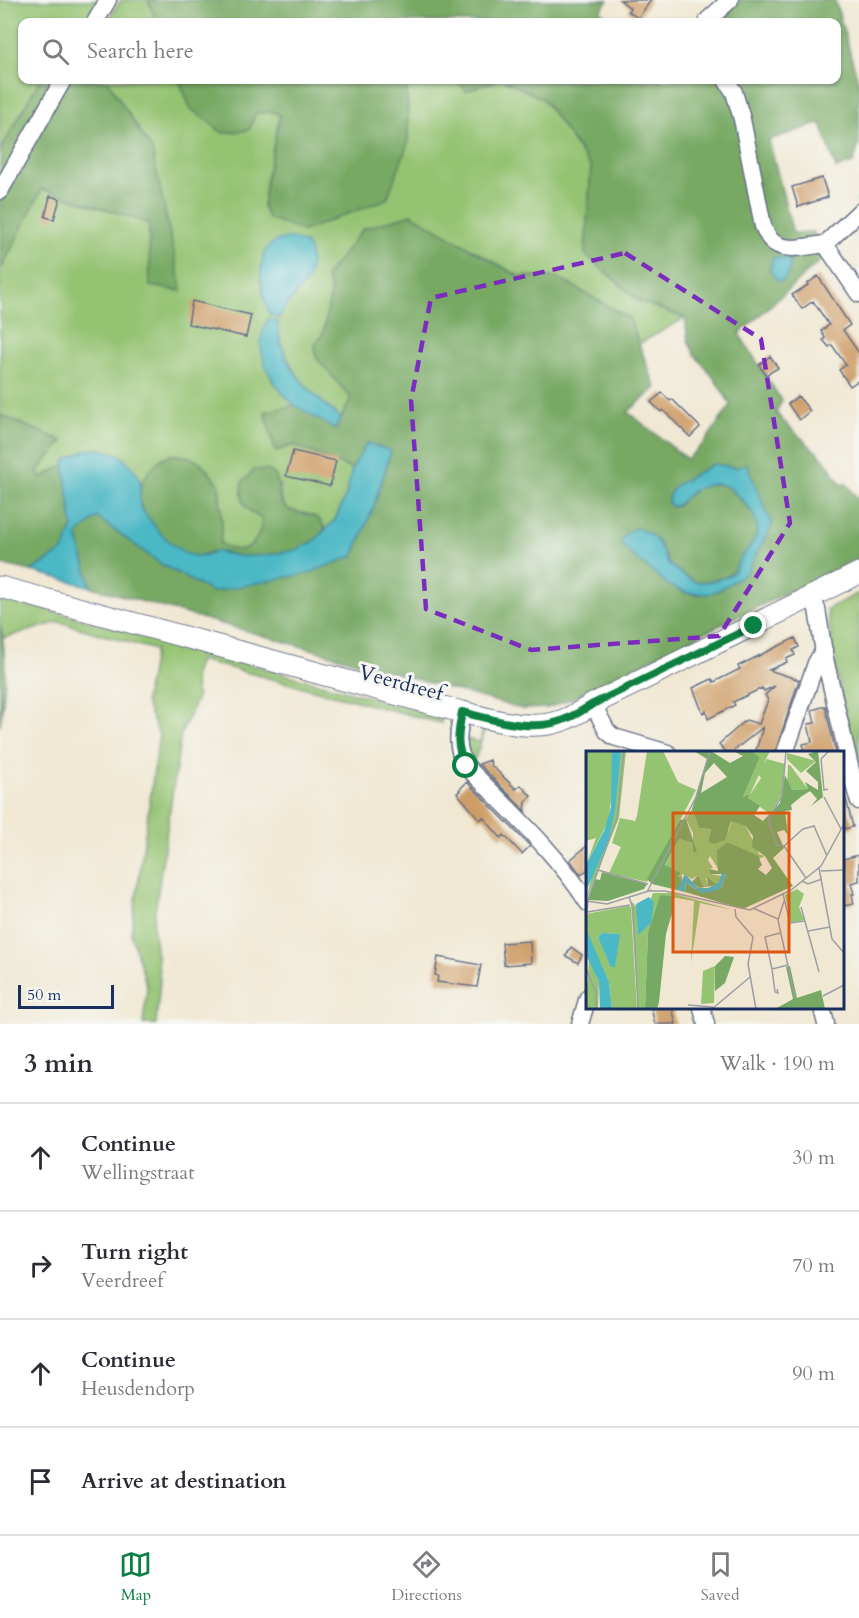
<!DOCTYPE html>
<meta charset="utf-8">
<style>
:root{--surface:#fff;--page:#f2f2f3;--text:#2b2b33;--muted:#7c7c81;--line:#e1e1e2;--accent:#0b8043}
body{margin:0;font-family:Cardo,serif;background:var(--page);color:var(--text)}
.scale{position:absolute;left:18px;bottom:15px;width:96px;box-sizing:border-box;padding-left:6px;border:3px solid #1b2f5e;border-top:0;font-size:16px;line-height:21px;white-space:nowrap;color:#1b2f5e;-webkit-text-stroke:4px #f6f6f2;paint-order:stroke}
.stop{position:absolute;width:18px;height:18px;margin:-14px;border:4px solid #0b8043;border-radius:50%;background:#fff}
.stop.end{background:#0b8043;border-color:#fff;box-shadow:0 2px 6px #0008}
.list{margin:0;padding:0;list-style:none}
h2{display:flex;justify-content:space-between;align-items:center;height:78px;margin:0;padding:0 24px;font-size:26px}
h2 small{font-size:20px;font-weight:400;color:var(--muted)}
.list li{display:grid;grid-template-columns:39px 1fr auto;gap:18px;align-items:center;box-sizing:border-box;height:108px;padding:0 24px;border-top:2px solid var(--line)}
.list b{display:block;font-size:22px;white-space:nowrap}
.list p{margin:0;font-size:20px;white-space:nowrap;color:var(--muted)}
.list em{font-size:20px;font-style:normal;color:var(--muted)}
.icon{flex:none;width:33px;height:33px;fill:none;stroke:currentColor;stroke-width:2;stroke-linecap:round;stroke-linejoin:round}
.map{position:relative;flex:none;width:859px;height:1024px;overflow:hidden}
.search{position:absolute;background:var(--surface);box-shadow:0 2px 4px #0004;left:18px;right:18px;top:18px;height:66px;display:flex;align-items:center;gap:15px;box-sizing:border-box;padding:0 21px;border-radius:12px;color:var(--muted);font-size:22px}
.sheet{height:510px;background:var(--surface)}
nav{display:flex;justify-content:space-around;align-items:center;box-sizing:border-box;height:84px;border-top:2px solid var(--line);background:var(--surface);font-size:16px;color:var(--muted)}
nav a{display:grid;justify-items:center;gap:3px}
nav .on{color:var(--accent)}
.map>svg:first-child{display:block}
</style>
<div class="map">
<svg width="859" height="1024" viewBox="0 0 859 1024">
<rect width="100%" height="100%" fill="#f6f6f2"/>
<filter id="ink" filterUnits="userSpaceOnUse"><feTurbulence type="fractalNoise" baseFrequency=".0167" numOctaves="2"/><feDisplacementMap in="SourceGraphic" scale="12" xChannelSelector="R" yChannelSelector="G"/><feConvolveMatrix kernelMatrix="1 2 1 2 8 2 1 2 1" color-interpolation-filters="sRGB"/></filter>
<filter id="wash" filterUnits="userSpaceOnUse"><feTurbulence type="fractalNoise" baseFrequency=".008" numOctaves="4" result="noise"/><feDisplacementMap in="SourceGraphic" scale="24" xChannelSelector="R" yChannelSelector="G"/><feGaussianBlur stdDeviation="1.35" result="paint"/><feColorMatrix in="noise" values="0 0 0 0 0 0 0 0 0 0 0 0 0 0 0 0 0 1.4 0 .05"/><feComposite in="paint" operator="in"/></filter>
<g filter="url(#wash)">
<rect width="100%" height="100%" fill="#f0e8d3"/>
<path fill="#94c372" stroke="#587968" stroke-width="1.5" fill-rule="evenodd" d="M0,0h100l-13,22h-65v58h18l-40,71z
M121,0h27l9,22h-51z
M107,80h72l12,29 65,4 18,-1 6,4 -14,64 142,-37 -1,-63h50l9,10 31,-10h7l39,19 48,68 -6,87 54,47 46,17 -46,26 -10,-26 -72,-41 -38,-1 -108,-61 -85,61 5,15 -8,43 -8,11 1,12 35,41 -10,20c-31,-24 -55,-48 -63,-87l-6,50 23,24 -30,7 11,39 18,-6 58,24 -6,26 -11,25 -10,9c-2,-4 -5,-9 -9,-11 -19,-12 -36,2 -36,-32l-38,3c2,18 4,21 20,30 -2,25 -18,40 -42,24l2,-19 -3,-40 -19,-22 -36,-5 -8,6 -15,23c-3,-15 -12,-23 -23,-32l-51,5 -3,6 -23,13 -4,-6 26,-31 -63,-26v-144l42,-82 107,34 1,63 2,-136zM262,271l37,20 -13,15 -7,11 -19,-35z
M859,593v191l-25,-124 -7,-51z
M0,598l68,17 374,102 -1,6 -242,-63 -5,15 3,23 -16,36 -28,191 7,55 -4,44h-13l4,-37 -16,-53 28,-199 -14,-33 10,-52 -96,-28 -56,16 -3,-13z
M483,729h2l-12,36 -6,-11 -1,-15 14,3z"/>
<path fill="#77a964" stroke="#496c61" stroke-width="1.5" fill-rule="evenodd" d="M148,0h460l-8,11 14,11h-457z
M735,0h100l24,84v61l-6,18 -17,6 -15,-46 -52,17 24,93 21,-1 8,27 -83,75 43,67 -6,11 6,8 42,39 18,26 4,-2 13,18v57l-153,74 -133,66 -25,10 -26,1 -431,-122 -14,-52 20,-18 64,47 51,28 141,-36 21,-50 17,-55 -24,-8 -15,26 -58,-24 -19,6 -10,-39 30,-7 41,24 15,-31 -35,-41 -1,-12 8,-11 8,-43 -5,-15 37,-47 48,-15 107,62 39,1 72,41 27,70 -28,24 59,47 17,-16 27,-38 -17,-27 -19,-23 -7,-14 -3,-23 -46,-17 -54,-47 6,-87 -48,-68 -39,-19h332v-58h-124zM713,464l25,4 34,57 -53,65c-10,3 -22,6 -33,3 -18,-5 -50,-35 -65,-49l37,-2 11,22 12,9 14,9 15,-1 15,-4 8,-5 6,-11 13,-17 5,-8 1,-9 -4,-13 -27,-29 -11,-2 -17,3 -13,10 -8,10 -6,1 -4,-5 1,-7z
M40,80h67l45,70 30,141 -32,-5 -1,-63 -107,-34 -42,82v-120z
M179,80h228l1,63 -21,56 -84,32 -35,-13 -5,-11 3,-27 14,-64 -6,-4 -18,1 -7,17 -26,3 -32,-24z
M457,80h40l-31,11z
M0,415l63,26 -26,31 4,6 23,-13 9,62 -10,24 -32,20 -31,-7z
M172,455l15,1 13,6 19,22 3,40 -2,19c23,16 40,1 42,-24 -18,-10 -22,-16 -20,-37l12,-12c37,-3 16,23 31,37 9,8 23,5 32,11 4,2 6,8 8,11 -4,5 -8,10 -13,13 -20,14 -48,15 -71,14 -9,-1 -20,-6 -28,-4 -10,1 -14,7 -26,2 -16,-7 -38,-30 -45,-45 -3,-6 -3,-17 -1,-23 1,-6 6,-11 9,-16 7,-8 12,-13 22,-15z
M0,625c8,34 5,67 0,101z"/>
<path fill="#4bb8c5" stroke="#337492" stroke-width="1.5" d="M291,238l15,6 3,4 2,14 -3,17 -9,12 -13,15 -7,12 -9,-3c-9,-16 -16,-60 3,-72 5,-4 12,-4 18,-5z
M773,257l17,2c0,10 -1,16 -9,23l-6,-4 -5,-8z
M268,319l10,2c0,43 32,72 63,97l-6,11c-13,-8 -27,-15 -40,-24 -18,-14 -32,-36 -34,-59 -1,-9 3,-19 7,-27z
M367,443l24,8 -17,55 -21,50 -44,17 -97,19 -51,-28 -64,-47 -20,18 14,52 -60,-16 32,-20 10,-24 -9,-62 3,-6 22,-10h12l17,5 14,12 8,13v28l19,25 13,12 13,9 10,3 12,-1 7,-4 25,5h23l34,-6 17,-8 22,-22 11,-25 6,-26z
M746,463l26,62 -26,48 -27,17 -11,4 -21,-1 -17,-7 -36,-29 -13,-13c2,-10 6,-12 15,-16 7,2 13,5 19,11 6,6 8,16 13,24 4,5 20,16 26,18 9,3 33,-2 39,-9 3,-3 4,-8 6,-12 7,-10 18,-18 18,-31 0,-14 -10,-25 -20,-34 -7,-7 -12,-12 -23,-11 -11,1 -20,5 -28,13 -6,5 -7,8 -14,10l-4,-5 1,-7 7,-10 37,-21 24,4z"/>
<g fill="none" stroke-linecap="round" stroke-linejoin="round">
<path stroke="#4bb8c5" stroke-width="4" d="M858,202l1,-1"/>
</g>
<g id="blocks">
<path fill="#ce9d66" d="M620,0h31l-13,18 -10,-7 2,-3z
M822,178l6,19 -30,10 -6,-20z
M50,196l10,3 -6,20 -9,-2z
M818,276l32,49 -7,5 16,23v27l-9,6 -11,-16 7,-5 -14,-20 -3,2 -6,-7 2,-2 -4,-7 8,-6 -16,-24 -11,8 -10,-14 16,-10 -1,-1z
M192,301l59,14 -5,22 -58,-13z
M770,356l8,12 -12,7 -7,-10z
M662,393l8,8 2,-2 28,28 -10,10 -27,-27 -2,2 -10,-10z
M798,396l12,15 -11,9 -11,-16z
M293,451l43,10 -6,25 -44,-10z
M795,638l4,9 -6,3 2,5 -9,4 1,3 -18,8 30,10 -24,73h-20l8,-26 -31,25h-6l-7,-8 27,-24 13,4 9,-24 -3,-5 10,-9 -11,5 -2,-3 -29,14 2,3 -27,14 -2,-8 -3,2 -3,-7 -7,-18 19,-9 2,3 26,-13 -2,-3z
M825,706l11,47h-31l-2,-9 9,-2 -4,-18 7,-1 -3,-13z
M490,760l1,5 25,24 5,-4 10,11 -5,6 -1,9 -46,-47z
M467,782l63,64 -8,8 -18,-19 -3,3 -18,-21 -3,3 -23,-27 3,-2 -1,-1z
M846,799l7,28 -10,2v-29z
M588,845v24l-7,6 -11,-15z
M859,855v26l-8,2 3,11h-2l2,10 -11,2v-47z
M530,941l1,22 -27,2 -2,-22z
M571,947l11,8 -4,8 -12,-7z
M438,957l43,8 -4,22 -40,-5 1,-6 -3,-1z
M651,1008h21l4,16h-21z"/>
</g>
</g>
<g filter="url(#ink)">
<use href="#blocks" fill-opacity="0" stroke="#667087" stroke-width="1.5"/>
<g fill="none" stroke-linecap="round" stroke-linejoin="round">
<defs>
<path id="minor" d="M95,22l13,-22
M708,22v-2l22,-20
M726,80l8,12 8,27 21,107c2,4 4,9 7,13 12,15 38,7 55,5l34,50
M0,191l63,-111
M825,244l34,-32
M812,597l5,12 8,50 31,133 3,9
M593,704l14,27 7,6 54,16
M462,712c-4,22 -7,34 4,54 42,43 90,86 122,137
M785,753l31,-90 8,-13
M702,1008l4,16
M822,1008l4,16
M580,1024l8,-27"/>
<path id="major" d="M0,587l462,125c33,8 73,22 106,6 9,-4 17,-9 25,-14l266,-131"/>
</defs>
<use href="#minor" stroke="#667087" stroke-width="19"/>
<use href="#major" stroke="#667087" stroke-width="23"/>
<use href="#minor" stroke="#fff" stroke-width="16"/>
<use href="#major" stroke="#fff" stroke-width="21"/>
</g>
</g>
<g fill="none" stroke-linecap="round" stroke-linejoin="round" filter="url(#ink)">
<path stroke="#0b8043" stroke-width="8" d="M466,766c-11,-20 -8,-32 -4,-54 33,8 73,22 106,6 9,-4 17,-9 25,-14l161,-78"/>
</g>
<path fill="none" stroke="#7b2cbf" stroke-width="4.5" stroke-dasharray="12 8" stroke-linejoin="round" d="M625,253l136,86 29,184 -71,113 -188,14 -105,-41 -15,-209 20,-102z"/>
<g text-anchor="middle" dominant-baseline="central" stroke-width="6" stroke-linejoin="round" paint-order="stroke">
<g font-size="21" fill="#1b2f5e" stroke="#f6f6f2">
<text transform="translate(401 683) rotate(15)">Veerdreef</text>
</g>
</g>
<g transform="translate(586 751)">
<rect width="258" height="258" fill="#f0e8d3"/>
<path d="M0,0h26l2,30 -6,41 -22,43 10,-27 -10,3zM35,0h5l-7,67 -33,82 6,-25 16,-33zM61,0h16l15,31 18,8 -49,92 -38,-9 12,-26 -9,-4 8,-25 15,3 2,-5zM165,0h19l-6,12 3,-4 18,5 -3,30 -12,20 -22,-16 13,-20 -2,-3 -9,19 -7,3 17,-40zM201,2l22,6 7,2 -15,12 -14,-14zM202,14h2l18,24 -15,1 -6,-5zM106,58l7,19 12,1 -3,12 20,-9 4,-12 14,6 13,28 6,2 -6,3 -30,-17 -11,10 1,18 -9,-14 -2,4 5,8 -4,1 1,5 11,2 -4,9 -11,-7 2,7 -4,2 -6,-12 -6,4 -9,-5 -5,4 3,-5 -16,-7 14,-27 14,4v-10l-7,-14zM211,138l7,5 -5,13 5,13 -13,3 -6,-28zM67,142h18l62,17 -33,-7 -9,60 3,-62 -34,-6 -12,37 -3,77h-7l-7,-108 6,6 1,27zM42,155l3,1 6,102h-25l-3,-27 -23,-49v-19zM16,182l17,1 -4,32h-4l-13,-28zM3,209l10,22 -1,27h-12zM129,215l-1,37 -13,1 2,-33z" fill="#94c372" fill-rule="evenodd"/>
<path d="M108,0h17l19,12 13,-7 -10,-5h18l9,6 -17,40 7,-3 11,-19 -13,23 12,8 -6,9 9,6 17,-18 5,-28 7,15 16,-1 -3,-7 13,8v-8l-12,-11 10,-9 -8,-8 10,-3 5,46 -12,9 6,-7 -7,-8 -8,5 -11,9 1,5 -7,1 3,24 -4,-5 -7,2 7,16 -11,10 20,28 -50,23 -58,-17 1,-9 9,6 26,-1 5,-14h-16l-1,-5 9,2 -1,-21 11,-8 30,14 4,9 -4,4 8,6 6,-7 -7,-12 -13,-9 1,-11 -7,-10 -15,-5 -6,19 -11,4 -6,-3 3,-12 -12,-1 -7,-19 15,-50zM128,12l13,14 -26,16 4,-20zM100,68l11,33h-4v-9l-14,-4 -14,26 16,8 -3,4 4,-1 -1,11 -4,3 -25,-6 -5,-5 33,-59zM16,121l45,12 -3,5 -36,12 -20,-1 7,-21 5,1zM112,124l6,12 4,-2 -1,-8 10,8 -18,3 -7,-6zM74,144l12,1 2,10 -8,28 -7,68 -2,7h-12l3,-77zM139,205l9,1 -1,3 -8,23 -10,8v-25zM204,215l7,32 24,-8 4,19h-50l18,-10 -7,-32z" fill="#77a964" fill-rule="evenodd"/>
<path d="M26,0h9l-6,59 -7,32 -22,49v-26l19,-36 6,-22zM136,122l4,1 -5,14 -6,3 -13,2 -16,-10 -1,9 -8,-2 8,-16 13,14h10l10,-5zM63,146l5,5 -3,21 -13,12 -2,-31zM0,178l23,53 3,27h-12l-1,-27 -13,-27zM16,182l18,1 -5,33h-4l-13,-29z" fill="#4bb8c5"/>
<path fill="none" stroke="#9b9ea4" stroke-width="1.5" d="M38,0l-7,66 -29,82 -1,13 43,-7M200,0l-4,45 -14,23 9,26 7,1 22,32M242,38l-4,1 -3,-31 8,-8M238,46l17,32M198,95l19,-17 11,-3 13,30M233,117l13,71 12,14M12,119l50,14M235,120l23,-1M216,130l6,3 14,-5M64,140h15l85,19 41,-20 30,-24 23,-42M61,141l49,-95 14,-46M197,143l7,29 15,-2M43,146l4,12 5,100M0,150l21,3 45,-14M198,150l-6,19 17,78M215,156l18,65M167,157l25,11M149,158l1,8 17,20 -5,27 8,45M222,180l22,-4M194,182l-15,4 7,32 16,-4M0,218l10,23v17M186,218l3,23 3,1 -1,-4M237,245l21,-11M102,254l25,2M126,258l38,-32"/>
<path fill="#de5710" fill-opacity="0.15" stroke="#de5710" stroke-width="3" d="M87,62h116v139h-116z"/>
<rect width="258" height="258" fill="none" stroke="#1b2f5e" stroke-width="3"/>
</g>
</svg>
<div class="scale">50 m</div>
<div class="stop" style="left:466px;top:766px"></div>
<div class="stop end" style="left:754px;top:626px"></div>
<div class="search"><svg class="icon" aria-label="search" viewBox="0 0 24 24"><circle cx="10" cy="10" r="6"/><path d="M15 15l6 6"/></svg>Search here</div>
</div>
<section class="sheet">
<h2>3 min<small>Walk · 190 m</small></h2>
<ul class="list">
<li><svg class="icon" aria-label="ahead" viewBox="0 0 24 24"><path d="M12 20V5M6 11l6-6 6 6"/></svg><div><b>Continue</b><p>Wellingstraat</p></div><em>30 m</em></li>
<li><svg class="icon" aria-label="right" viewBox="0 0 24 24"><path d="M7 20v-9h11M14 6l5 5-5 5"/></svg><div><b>Turn right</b><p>Veerdreef</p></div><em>70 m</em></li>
<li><svg class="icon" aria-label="ahead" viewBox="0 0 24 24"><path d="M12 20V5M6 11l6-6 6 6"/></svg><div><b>Continue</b><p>Heusdendorp</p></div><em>90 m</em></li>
<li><svg class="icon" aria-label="arrive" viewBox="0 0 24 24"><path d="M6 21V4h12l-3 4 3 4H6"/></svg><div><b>Arrive at destination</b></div></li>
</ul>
</section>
<nav>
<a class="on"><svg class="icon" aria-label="map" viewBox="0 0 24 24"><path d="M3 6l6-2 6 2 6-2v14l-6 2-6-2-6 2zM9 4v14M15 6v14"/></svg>Map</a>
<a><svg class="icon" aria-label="directions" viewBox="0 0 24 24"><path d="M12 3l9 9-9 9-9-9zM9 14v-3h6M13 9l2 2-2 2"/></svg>Directions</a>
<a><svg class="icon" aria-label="saved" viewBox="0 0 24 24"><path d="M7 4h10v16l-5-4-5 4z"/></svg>Saved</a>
</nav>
